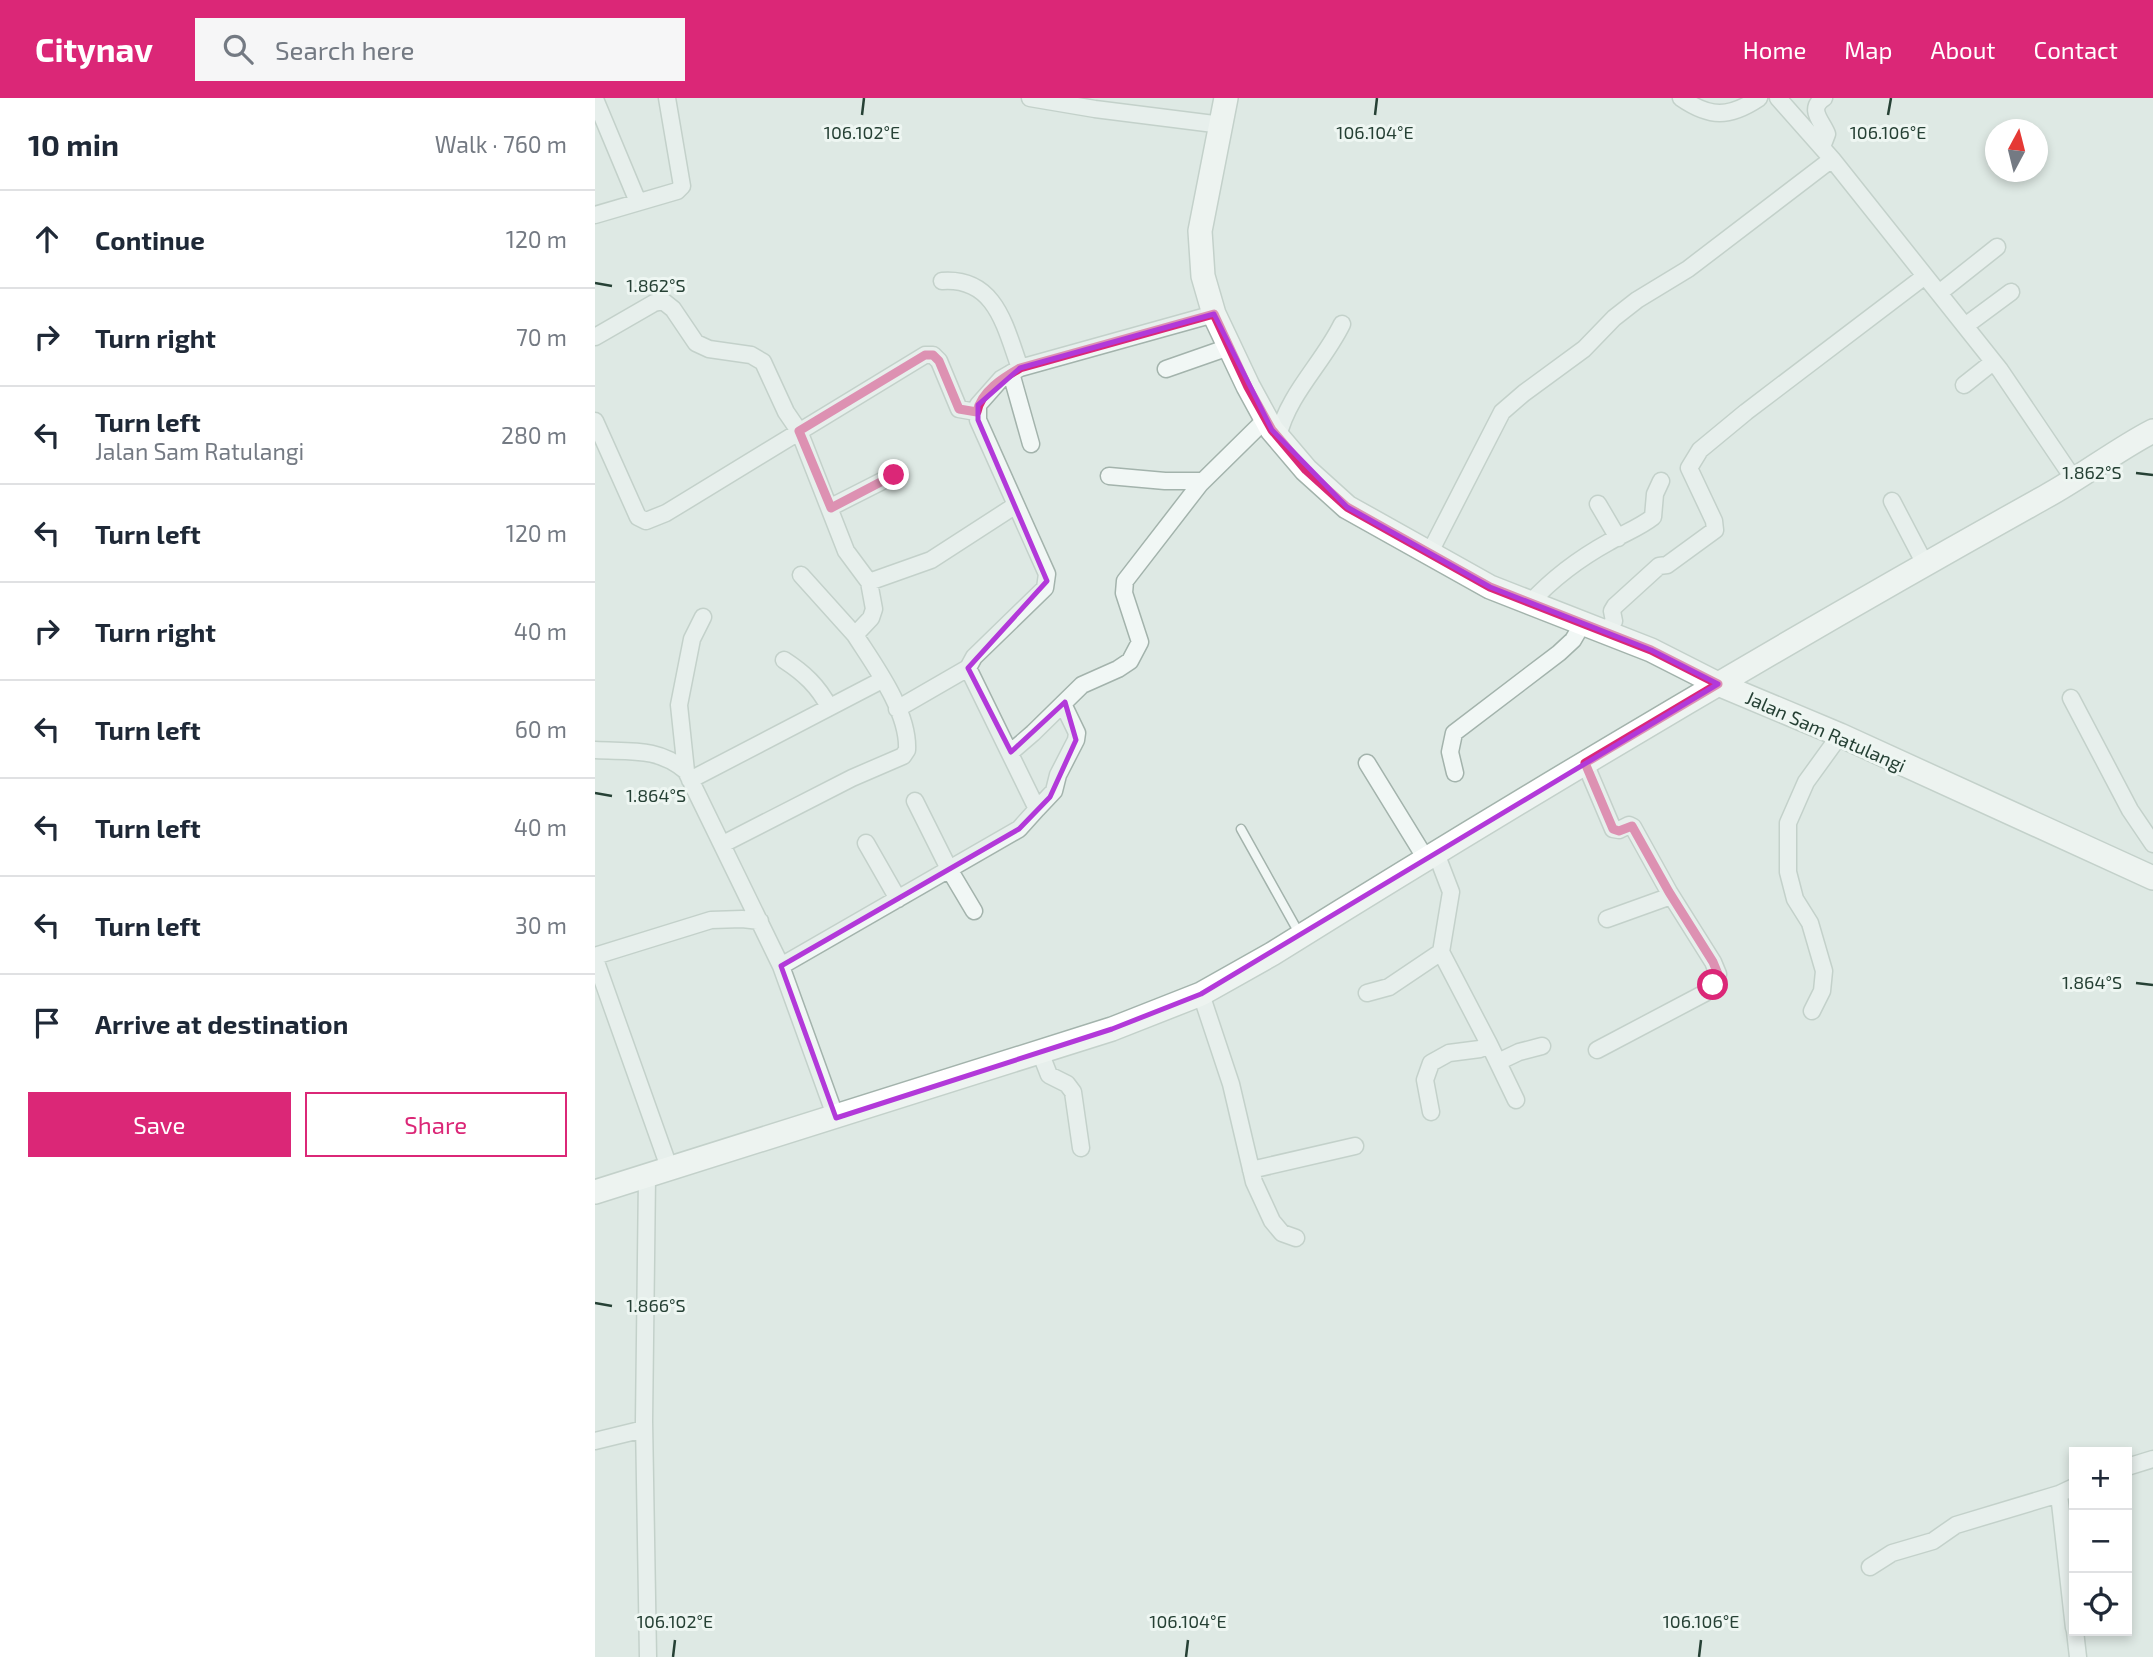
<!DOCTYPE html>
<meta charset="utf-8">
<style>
:root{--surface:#fff;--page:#f6f6f7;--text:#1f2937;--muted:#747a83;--line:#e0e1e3;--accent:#db2777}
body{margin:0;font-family:"Exo 2",sans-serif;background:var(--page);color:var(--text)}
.controls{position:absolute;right:21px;bottom:21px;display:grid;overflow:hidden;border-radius:0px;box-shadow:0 4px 10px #0003}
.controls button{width:63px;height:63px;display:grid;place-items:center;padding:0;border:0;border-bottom:2px solid var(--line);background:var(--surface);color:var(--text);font:35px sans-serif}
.compass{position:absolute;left:1390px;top:21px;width:63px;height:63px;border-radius:50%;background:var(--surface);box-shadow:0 4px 10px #0003;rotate:7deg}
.stop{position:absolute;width:21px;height:21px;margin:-16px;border:5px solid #db2777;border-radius:50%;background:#fff}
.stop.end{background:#db2777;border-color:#fff;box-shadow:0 2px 7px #0008}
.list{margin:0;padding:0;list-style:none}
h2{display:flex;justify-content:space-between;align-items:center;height:91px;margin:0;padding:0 28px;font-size:30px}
h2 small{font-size:23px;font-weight:400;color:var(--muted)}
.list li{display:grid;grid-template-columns:46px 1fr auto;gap:21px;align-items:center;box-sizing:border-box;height:98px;padding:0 28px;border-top:2px solid var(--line)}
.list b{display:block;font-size:26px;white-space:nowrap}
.list p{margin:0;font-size:23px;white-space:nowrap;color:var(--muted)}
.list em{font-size:23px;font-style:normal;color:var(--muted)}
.actions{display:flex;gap:14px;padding:21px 28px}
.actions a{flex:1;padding:16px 0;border:2px solid var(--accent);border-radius:0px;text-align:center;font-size:24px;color:var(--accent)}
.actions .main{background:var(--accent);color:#fff}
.icon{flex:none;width:38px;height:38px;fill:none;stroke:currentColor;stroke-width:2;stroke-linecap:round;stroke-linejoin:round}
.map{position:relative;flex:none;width:1558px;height:1559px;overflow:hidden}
header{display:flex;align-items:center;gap:42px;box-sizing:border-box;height:98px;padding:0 35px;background:var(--accent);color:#fff}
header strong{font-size:33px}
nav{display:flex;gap:38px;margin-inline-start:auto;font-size:24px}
.search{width:490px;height:63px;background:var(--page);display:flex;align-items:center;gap:18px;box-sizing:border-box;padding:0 24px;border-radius:0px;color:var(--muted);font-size:26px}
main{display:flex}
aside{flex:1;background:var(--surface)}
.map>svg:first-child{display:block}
</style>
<header>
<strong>Citynav</strong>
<div class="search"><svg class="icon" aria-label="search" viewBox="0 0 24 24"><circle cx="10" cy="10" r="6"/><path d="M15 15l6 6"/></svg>Search here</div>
<nav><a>Home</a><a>Map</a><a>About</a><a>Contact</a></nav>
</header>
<main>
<aside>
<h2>10 min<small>Walk · 760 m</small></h2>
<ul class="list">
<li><svg class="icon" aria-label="ahead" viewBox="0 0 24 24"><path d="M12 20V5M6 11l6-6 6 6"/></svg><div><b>Continue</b></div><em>120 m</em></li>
<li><svg class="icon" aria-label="right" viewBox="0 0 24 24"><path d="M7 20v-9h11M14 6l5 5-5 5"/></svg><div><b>Turn right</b></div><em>70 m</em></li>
<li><svg class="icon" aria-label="left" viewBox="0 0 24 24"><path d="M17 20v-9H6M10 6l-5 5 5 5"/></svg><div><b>Turn left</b><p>Jalan Sam Ratulangi</p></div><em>280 m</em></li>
<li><svg class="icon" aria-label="left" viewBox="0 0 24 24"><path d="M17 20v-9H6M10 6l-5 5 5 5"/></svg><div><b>Turn left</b></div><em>120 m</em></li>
<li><svg class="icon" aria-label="right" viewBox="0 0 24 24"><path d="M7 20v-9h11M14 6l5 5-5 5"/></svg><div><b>Turn right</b></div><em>40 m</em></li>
<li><svg class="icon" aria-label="left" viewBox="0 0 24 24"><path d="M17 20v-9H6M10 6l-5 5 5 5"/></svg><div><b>Turn left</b></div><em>60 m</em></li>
<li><svg class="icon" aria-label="left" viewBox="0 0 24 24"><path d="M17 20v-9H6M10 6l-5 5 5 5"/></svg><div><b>Turn left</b></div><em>40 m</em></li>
<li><svg class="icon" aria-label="left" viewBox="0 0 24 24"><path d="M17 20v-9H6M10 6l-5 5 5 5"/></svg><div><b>Turn left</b></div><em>30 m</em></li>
<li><svg class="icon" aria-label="arrive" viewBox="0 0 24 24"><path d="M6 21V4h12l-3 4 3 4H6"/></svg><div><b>Arrive at destination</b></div></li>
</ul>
<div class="actions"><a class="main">Save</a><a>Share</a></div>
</aside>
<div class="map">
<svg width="1558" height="1559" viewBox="0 0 1558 1559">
<rect width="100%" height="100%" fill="#dee9e4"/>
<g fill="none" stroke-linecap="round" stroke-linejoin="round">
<defs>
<path id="lane" d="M646,731l58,104"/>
<path id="street" d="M435,0l65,11 127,16
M1086,0c29,20 48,20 78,0
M1183,0l54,61 168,211 75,111
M0,1l43,103
M1227,49l5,-13c-5,-13 -20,-25 -3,-36
M0,117l82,-24 5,-5 -15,-88
M347,183c54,-4 63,46 78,87
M1344,195l58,-46
M1370,228l46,-34
M0,239l59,-34 9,-2 10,8 23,34 13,6 42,6 12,7 23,50 13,19 47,120 23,31 5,27 -3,9 -16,17c20,31 54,77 52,115l-4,6 -51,22 -129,66
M571,271l63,-22
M416,275l20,71
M1369,287l29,-23
M0,323l43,96 8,4 20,-8 259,-158h8l6,6 20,48 17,3
M683,339c10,-43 45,-74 64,-113
M514,378l56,5h38
M1297,403l33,63
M1003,406l20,34
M236,409l63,-32
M834,456l73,-142 22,-19 60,-44 30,-31 23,-18 51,-31 144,-110
M206,477l54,60
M274,484l62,-22 85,-55
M935,505c23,-25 50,-45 79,-61 15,-9 30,-14 44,-25l2,-23 6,-13
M1010,534l9,-11 -2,-10 3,-5 44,-40 8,-1 48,-35 -1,-9 -25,-53 11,-18 46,-38 179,-136
M189,562c20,13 34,26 45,47
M1476,600l59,112 23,34
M302,611l71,-41
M0,652c35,2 63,-3 91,21l95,195 55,152
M416,654l22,-19 49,-48 36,-16 12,-8 10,-19 -16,-49 1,-12 75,-97 65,-64
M772,665l59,96
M990,665l28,66 6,1 10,-5 4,2 36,65 44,70 5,12 -5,11 -8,8 -108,57
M91,673l-7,-66 13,-66 11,-22
M860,675l-5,-21 4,-19 105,-80 14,-13 10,-17
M95,682l192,-100
M320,703l34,68 25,42
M442,711l17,-18 4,-16 18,-35 1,-7 -14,-29
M271,745l32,56
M1012,821l64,-23
M0,858l116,-36 31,-1 18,2
M0,861l75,211
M186,868l238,-137 18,-20 -69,-141 6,-11 71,-69 2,-14 -69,-154v-15l23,-26 19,-11 194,-54
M772,895l22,-6 52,-35
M606,896l30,90 23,98 18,39 10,12 14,5
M1217,913l10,-20 2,-20 -14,-48 -15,-24 -7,-27v-49l18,-41 34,-47
M894,946l27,56
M445,954l9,23 18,9 6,8 8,56
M903,964l21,-10 23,-6
M836,1014l-6,-32 6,-17 18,-10 31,-4 9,-5 -48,-92 10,-60 -15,-39
M656,1072l104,-24
M52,1079l-3,244 4,236
M0,1343l49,-12
M1532,1369l26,-8
M1479,1389l-15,7 15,134
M1275,1469l22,-14 41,-12 23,-16 103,-31
M1480,1533l3,26"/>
<path id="secondary" d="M631,0l-26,133 3,45 11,38 34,72 24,44 34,40 41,37 143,80 161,63 67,34 122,51 313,143
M0,1094l517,-163 89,-35 71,-40c254,-158 511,-311 773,-457 37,-20 71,-47 108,-66"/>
</defs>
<use href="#lane" stroke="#a3b3ac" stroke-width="11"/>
<use href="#street" stroke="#a3b3ac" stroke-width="19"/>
<use href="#secondary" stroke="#a3b3ac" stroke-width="26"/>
<use href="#lane" stroke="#f1f7f5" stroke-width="8"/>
<use href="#street" stroke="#f1f7f5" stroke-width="16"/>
<use href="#secondary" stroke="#fff" stroke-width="23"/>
</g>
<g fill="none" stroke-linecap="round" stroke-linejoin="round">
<path stroke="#db2777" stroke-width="9" d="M299,377l-63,33 -32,-77 126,-76h8l6,6 20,48 18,3c4,-21 26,-34 43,-44l194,-54 34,73 24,43 34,40 41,37 143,80 161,63 67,34 -133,79 28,66 6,2 13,-5 37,66 44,70 5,12 -5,11"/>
</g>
<path d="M0 0H1558V1559H0ZM619,216l58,116 75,77 143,80 161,63 67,34 -517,310 -89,35 -276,89 -55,-152 238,-137 31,-32 26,-57 -11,-38 -54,50 -43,-84 79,-87 -69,-161v-15l42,-37z" fill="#dee9e4" fill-opacity=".55" fill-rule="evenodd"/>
<path fill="none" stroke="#b239d9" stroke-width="5" stroke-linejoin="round" d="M619,216l58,116 75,77 143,80 161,63 67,34 -517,310 -89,35 -276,89 -55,-152 238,-137 31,-32 26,-57 -11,-38 -54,50 -43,-84 79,-87 -69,-161v-15l42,-37z"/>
<path fill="none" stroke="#264135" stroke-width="2.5" d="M267,17l2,-17M780,17l2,-17M1293,17l3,-17M0,185l17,3M1541,375l17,2M0,695l17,3M1541,885l17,2M0,1205l17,3M78,1559l2,-17M591,1559l2,-17M1104,1559l2,-17"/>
<g text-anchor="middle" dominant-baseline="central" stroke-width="6" stroke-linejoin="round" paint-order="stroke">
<g font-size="19" fill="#264135" stroke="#eef6f2">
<text transform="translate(1231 633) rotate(24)">Jalan Sam Ratulangi</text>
</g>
</g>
<g font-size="18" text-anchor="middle" fill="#264135" stroke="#eef6f2" stroke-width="6" stroke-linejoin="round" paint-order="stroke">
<text x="267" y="41">106.102°E</text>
<text x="780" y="41">106.104°E</text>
<text x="1293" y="41">106.106°E</text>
<text x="61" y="194">1.862°S</text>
<text x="1497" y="381">1.862°S</text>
<text x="61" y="704">1.864°S</text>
<text x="1497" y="891">1.864°S</text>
<text x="61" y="1214">1.866°S</text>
<text x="80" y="1530">106.102°E</text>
<text x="593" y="1530">106.104°E</text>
<text x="1106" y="1530">106.106°E</text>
</g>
</svg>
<div class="controls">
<button>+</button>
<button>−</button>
<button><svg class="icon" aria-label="locate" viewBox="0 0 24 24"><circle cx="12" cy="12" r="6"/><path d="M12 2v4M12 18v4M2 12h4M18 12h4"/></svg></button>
</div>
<svg class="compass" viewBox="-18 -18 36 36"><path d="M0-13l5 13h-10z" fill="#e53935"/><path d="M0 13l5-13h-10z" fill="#747a83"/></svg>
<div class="stop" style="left:1118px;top:887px"></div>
<div class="stop end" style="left:299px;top:377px"></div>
</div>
</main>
